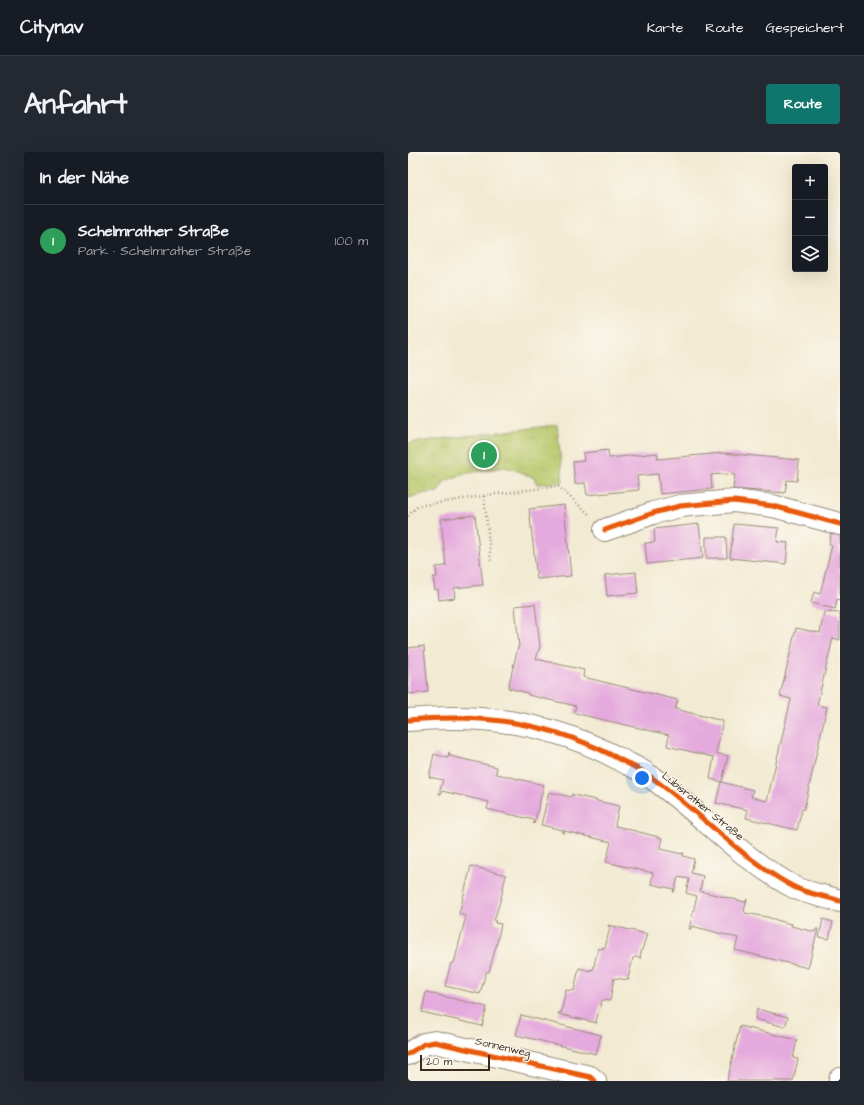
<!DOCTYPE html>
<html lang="de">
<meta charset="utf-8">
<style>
:root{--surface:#171b24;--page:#242831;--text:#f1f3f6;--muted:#9ea1a6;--line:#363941;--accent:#0f766e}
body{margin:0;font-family:"Architects Daughter",sans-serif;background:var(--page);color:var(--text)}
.controls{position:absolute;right:12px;top:12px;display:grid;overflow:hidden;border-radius:4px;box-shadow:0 4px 16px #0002}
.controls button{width:36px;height:36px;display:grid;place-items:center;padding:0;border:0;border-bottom:1px solid var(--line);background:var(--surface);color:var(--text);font:20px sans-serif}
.scale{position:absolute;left:12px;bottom:10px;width:70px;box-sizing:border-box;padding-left:4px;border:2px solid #3b2a1e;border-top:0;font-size:11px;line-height:14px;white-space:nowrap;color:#3b2a1e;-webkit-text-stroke:3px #fbf7ec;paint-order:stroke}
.you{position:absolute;left:234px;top:626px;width:14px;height:14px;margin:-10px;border:3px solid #fff;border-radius:50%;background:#1a73e8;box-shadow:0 0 0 6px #1a73e833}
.badge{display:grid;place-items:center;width:26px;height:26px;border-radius:50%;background:var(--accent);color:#fff;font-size:13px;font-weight:700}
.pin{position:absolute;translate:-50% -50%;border:2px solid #fff;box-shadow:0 1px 4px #0006}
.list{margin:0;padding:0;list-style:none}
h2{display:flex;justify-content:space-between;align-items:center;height:52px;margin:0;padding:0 16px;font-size:17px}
h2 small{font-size:13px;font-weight:400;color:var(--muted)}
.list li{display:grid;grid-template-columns:26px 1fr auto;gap:12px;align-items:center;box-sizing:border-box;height:72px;padding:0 16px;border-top:1px solid var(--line)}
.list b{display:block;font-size:15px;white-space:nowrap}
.list p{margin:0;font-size:13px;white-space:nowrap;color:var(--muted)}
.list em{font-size:13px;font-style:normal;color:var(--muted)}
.icon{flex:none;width:22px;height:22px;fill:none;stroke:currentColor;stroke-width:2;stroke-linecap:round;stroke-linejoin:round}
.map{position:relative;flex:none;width:432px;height:929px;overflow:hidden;border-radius:4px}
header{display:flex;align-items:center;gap:24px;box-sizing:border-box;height:56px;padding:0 20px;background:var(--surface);border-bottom:1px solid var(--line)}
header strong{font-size:19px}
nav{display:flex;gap:22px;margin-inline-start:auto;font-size:14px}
.intro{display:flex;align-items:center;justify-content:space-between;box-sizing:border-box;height:96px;padding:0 24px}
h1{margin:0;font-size:28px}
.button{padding:10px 18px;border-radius:4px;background:var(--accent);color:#fff;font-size:14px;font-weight:700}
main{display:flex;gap:24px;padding:0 24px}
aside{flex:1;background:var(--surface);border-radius:4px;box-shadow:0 4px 16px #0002}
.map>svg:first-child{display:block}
</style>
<header>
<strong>Citynav</strong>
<nav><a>Karte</a><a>Route</a><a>Gespeichert</a></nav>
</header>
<div class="intro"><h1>Anfahrt</h1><a class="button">Route</a></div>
<main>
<aside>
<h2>In der Nähe<small></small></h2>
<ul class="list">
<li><span class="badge" style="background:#2e9e5b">1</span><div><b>Schelmrather Straße</b><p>Park · Schelmrather Straße</p></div><em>100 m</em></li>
</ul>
</aside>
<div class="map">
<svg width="432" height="929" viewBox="0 0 432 929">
<defs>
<pattern id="park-tufts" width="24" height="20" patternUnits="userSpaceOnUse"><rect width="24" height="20" fill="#b7c769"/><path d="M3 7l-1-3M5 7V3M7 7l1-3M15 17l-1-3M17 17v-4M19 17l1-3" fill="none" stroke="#9eab5b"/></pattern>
</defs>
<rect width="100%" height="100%" fill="#fbf7ec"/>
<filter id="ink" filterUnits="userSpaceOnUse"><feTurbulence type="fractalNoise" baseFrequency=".025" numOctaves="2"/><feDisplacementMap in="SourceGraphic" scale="8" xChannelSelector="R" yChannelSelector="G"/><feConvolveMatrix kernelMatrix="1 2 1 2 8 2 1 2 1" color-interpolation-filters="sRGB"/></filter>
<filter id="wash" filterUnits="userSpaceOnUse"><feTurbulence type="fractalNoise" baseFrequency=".012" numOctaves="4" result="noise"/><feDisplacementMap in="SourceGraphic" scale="16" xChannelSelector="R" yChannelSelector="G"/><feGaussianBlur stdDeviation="0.9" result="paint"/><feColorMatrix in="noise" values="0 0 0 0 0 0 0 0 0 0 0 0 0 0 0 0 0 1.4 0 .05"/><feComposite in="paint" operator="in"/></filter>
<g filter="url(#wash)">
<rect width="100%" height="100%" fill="#f2ead2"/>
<path fill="url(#park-tufts)" stroke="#797844" d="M149,273l6,57 -26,2 -3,-6 -13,-6 -16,-5 -42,7 -18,7 -7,11 -12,1 -18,5v-55z"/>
<g id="blocks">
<path fill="#e5aadd" d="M200,298l1,8 48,-5 1,6 64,-6 77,7 -2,21 -10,-1 -2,13 -52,-4 2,-14 -13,-1 -11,1 1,14 -52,5 -2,-20 -21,2 2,14 -52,5 -2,-12 -10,1 -2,-22 11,-1 -1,-8z
M156,353l7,71 -34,3 -8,-70z
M67,363l8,70 -29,3 1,10 -16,2 -1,-11 -3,1 -2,-13h4l-1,-10 10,-1 -5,-47z
M291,372l4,34 -56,6 -2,-21 10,-1 -1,-13z
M326,372l45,4 -2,14 11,1 -2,21 -56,-6z
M423,381l9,2v65l-3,-1 -2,10 -24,-6 3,-11 6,2 12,-49 -3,-1z
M298,385h20l1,21h-21z
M228,420l2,21 -31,3 -2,-21z
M127,452l5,42 -4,13 48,11 -1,7 95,23 -3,9 48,12 -7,32 12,3 -6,26 -12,-3 4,-22 -47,-11 2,-11 -95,-22 2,-7 -48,-11v-2l-20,-5 10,-41h1l-4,-41z
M416,460l16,1v27l-7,-2 -16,67 10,2 -23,102h-2l-5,21 -51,-12 2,-8 -32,-7 5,-21 32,8 -2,7 16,4 24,-102 -11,-3 16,-68 24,5z
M16,494l4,46 -20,2v-46z
M41,600l1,4 47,11 -1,6 1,1 47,11 -10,39 -1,-1 1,-3 -47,-11 2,-7 -47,-11 -1,3h-2l4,-14 -14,-3 5,-23 14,4z
M141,640l22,5 1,-3h1v1l23,5 1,1 22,5 -4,19 1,1 46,12 -2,9v2l22,5v-1h2l-1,3 11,3 -3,14 12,3 -3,15 45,11 2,-3 -3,12 1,2 22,4 23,7 1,-1h1l-1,3 24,6 1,-3h2l-10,39 -73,-18 3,-12 -46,-12 -1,3h-2l8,-33 -11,-3 3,-14 -11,-2 -4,15h-1l1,-3 -23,-5 2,-11 -47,-11 5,-20 -47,-11v2h-2l1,-3 -22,-5z
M63,714l35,9 -5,23 -7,23h2l-1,2 6,1 -5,23 -1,2 -6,23h-3l-6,22 -35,-8 6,-23h3l12,-47 -7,-2z
M415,767l10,3 -4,17 -10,-2z
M200,773l39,9 -7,22 1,2 -6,-1 -1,1h-1l-5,20 1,2 -15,-2 -4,23 -8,-1 -6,21 1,2 -39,-9 1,-2 2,1 5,-23 8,1 5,-23 11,3v-2l3,1 5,-22 4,1 1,-2 2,1 5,-21 -2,-1z
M18,840l61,15 -5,19 -60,-14z
M349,857l31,8 -3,10 -30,-8z
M113,863l80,20 -5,19 -80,-19z
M332,874l57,14 -4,18 5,1 -5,22h-66z"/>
</g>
</g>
<g filter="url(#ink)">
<use href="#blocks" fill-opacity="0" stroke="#968a78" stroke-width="1"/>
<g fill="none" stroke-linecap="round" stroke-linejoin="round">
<defs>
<path id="minor" d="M197,378l48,-17 27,-7 54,-5 39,5 67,18
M0,568c77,-7 145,3 213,40 9,5 19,9 27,15 50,34 91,83 146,112 13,7 32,9 46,14
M0,902l16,-10 11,-2 155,35 5,4
M432,929v-2"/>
</defs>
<use href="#minor" stroke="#968a78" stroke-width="24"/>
<path stroke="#968a78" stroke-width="2.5" stroke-dasharray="1 3" stroke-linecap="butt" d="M76,344l7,66
M0,364l10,-10 71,-11 69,-9 31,28"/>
<use href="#minor" stroke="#fff" stroke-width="22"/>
<defs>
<path id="cycleway" d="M197,378l48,-17 27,-7 54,-5 39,5 67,18
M0,568c77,-7 145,3 213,40 9,5 19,9 27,15 50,34 91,83 146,112 13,7 32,9 46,14
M0,902l16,-10 11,-2 155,35 5,4"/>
</defs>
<use href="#cycleway" stroke="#fbf7ec" stroke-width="8"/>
<use href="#cycleway" stroke="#e8590c" stroke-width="5"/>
</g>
</g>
<g text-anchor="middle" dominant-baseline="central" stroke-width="3" stroke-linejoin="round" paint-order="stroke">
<g font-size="11" fill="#3b2a1e" stroke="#fbf7ec">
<text transform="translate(295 654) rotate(39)">Lübisrather Straße</text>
<text transform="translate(95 895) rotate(13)">Sonnenweg</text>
</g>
</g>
</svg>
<div class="controls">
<button>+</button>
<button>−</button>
<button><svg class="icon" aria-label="layers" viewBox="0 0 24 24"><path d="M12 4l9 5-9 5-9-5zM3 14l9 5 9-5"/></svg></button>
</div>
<div class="scale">20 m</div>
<div class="you"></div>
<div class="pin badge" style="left:76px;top:303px;background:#2e9e5b">1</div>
</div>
</main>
